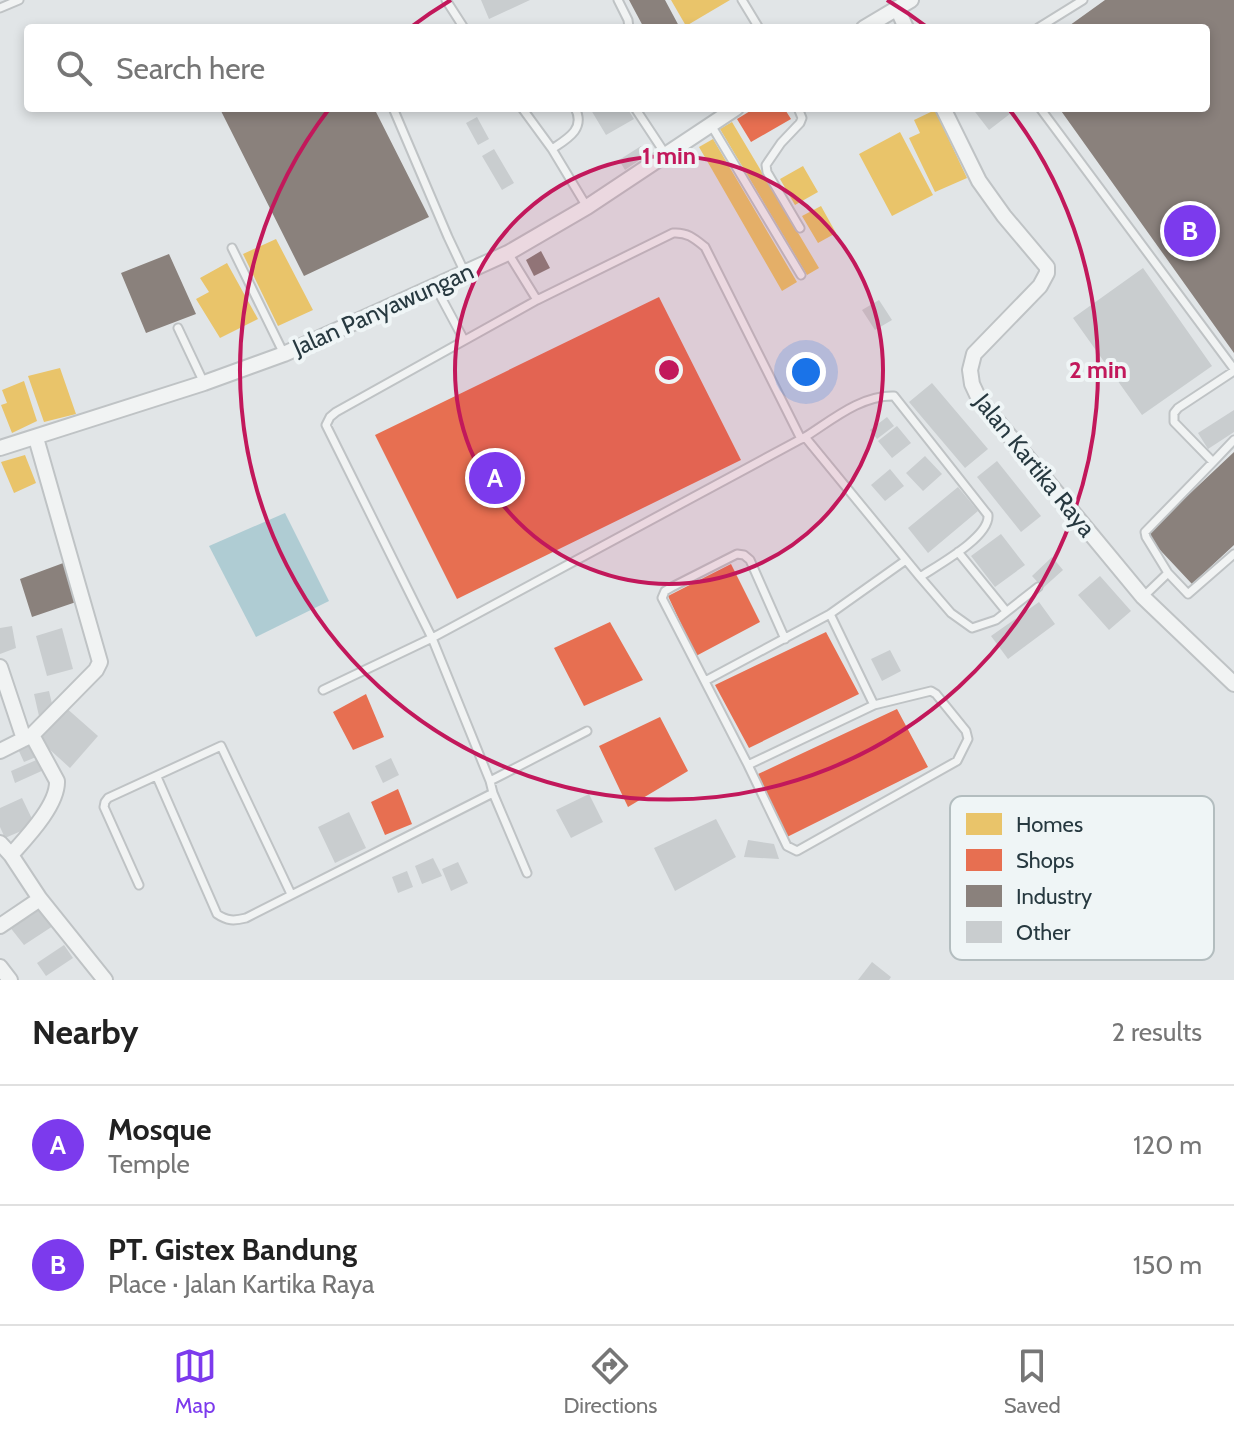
<!DOCTYPE html>
<meta charset="utf-8">
<style>
:root{--surface:#fff;--page:#f6f6f6;--text:#222;--muted:#767676;--line:#e0e0e0;--accent:#7c3aed}
body{margin:0;font-family:Cabin,sans-serif;background:var(--page);color:var(--text)}
.you{position:absolute;left:806px;top:372px;width:28px;height:28px;margin:-20px;border:6px solid #fff;border-radius:50%;background:#1a73e8;box-shadow:0 0 0 12px #1a73e833}
.badge{display:grid;place-items:center;width:52px;height:52px;border-radius:50%;background:var(--accent);color:#fff;font-size:26px;font-weight:700}
.pin{position:absolute;translate:-50% -50%;border:4px solid #fff;box-shadow:0 2px 8px #0006}
.list{margin:0;padding:0;list-style:none}
h2{display:flex;justify-content:space-between;align-items:center;height:104px;margin:0;padding:0 32px;font-size:34px}
h2 small{font-size:26px;font-weight:400;color:var(--muted)}
.list li{display:grid;grid-template-columns:52px 1fr auto;gap:24px;align-items:center;box-sizing:border-box;height:120px;padding:0 32px;border-top:2px solid var(--line)}
.list b{display:block;font-size:30px;white-space:nowrap}
.list p{margin:0;font-size:26px;white-space:nowrap;color:var(--muted)}
.list em{font-size:26px;font-style:normal;color:var(--muted)}
.icon{flex:none;width:44px;height:44px;fill:none;stroke:currentColor;stroke-width:2;stroke-linecap:round;stroke-linejoin:round}
.map{position:relative;flex:none;width:1234px;height:980px;overflow:hidden}
.search{position:absolute;background:var(--surface);box-shadow:0 4px 12px #0003;left:24px;right:24px;top:24px;height:88px;display:flex;align-items:center;gap:20px;box-sizing:border-box;padding:0 28px;border-radius:8px;color:var(--muted);font-size:30px}
.sheet{height:344px;background:var(--surface)}
nav{display:flex;justify-content:space-around;align-items:center;box-sizing:border-box;height:112px;border-top:2px solid var(--line);background:var(--surface);font-size:22px;color:var(--muted)}
nav a{display:grid;justify-items:center;gap:4px}
nav .on{color:var(--accent)}
.map>svg:first-child{display:block}
</style>
<div class="map">
<svg width="1234" height="980" viewBox="0 0 1234 980">
<rect width="100%" height="100%" fill="#e1e5e7"/>
<path fill="#afccd3" d="M285,513l44,88 -73,36 -47,-91z"/>
<path fill="#e9c46a" d="M671,0h59l-44,26z
M935,110l32,68 -32,14 -26,-54 11,-5 -6,-13z
M732,122l87,146 -12,7 -87,-146z
M900,132l33,63 -41,21 -33,-62z
M713,139l84,143 -15,9 -83,-144z
M803,166l15,26 -23,13 -15,-26z
M821,206l15,27 -18,10 -16,-27z
M276,239l37,71 -35,16 -35,-72z
M227,263l31,56 -38,19 -24,-39 13,-7 -9,-14z
M60,368l16,46 -32,8 -16,-46z
M24,381l13,40 -25,12 -11,-28 6,-2 -5,-13z
M25,455l11,28 -22,10 -13,-31z"/>
<path fill="#e76f51" d="M755,108h29l7,11 -40,23 -14,-23z
M659,297l82,163 -284,139 -82,-164z
M731,564l29,58 -64,34 -28,-60z
M610,622l33,58 -59,26 -30,-58z
M826,632l33,62 -110,54 -34,-63z
M366,694l18,43 -31,13 -20,-38z
M897,709l31,58 -141,70 -29,-63z
M660,717l28,54 -60,36 -29,-61z
M398,789l14,35 -27,11 -14,-33z"/>
<path fill="#8a817c" d="M629,0h36l15,28h-36z
M1105,0h129v353l-175,-245h147v-80h-140z
M227,108h147l55,109 -125,59 -83,-165z
M541,251l9,17 -16,8 -8,-16z
M169,254l27,60 -50,19 -25,-60z
M1234,452v93l-42,39 -46,-49z
M66,562l13,39 -47,16 -12,-38z"/>
<path fill="#c9cdcf" d="M481,0h49l-41,19z
M594,108h33l7,11 -28,16 -15,-25z
M972,108h41l2,2 -26,20z
M477,117l12,22 -11,6 -12,-22z
M641,146l6,9 -22,15 -6,-10z
M494,149l20,34 -12,7 -20,-34z
M1143,268l69,98 -70,49 -69,-97z
M879,300l13,20 -17,10 -13,-20z
M932,383l56,66 -23,19 -56,-66z
M1234,410v22l-26,17 -10,-16z
M887,417l7,9 -17,13 -7,-9z
M897,426l14,17 -19,15 -14,-17z
M925,456l17,18 -19,17 -17,-18z
M997,461l44,55 -20,16 -44,-55z
M890,469l14,17 -19,15 -14,-16z
M958,487l20,24 -50,42 -20,-25z
M1001,534l24,31 -30,22 -24,-31z
M1052,557l11,13 -20,18 -11,-12z
M1100,576l31,35 -22,19 -31,-35z
M1039,602l16,22 -47,35 -17,-23z
M12,626l4,22 -16,6v-26z
M62,628l11,41 -26,7 -11,-40z
M890,650l11,21 -19,10 -11,-22z
M49,691l4,17 -14,8 -5,-22z
M64,706l34,30 -28,32 -34,-31z
M32,741l9,14 -17,7 -6,-13z
M41,758l5,11 -31,14 -4,-12z
M391,758l8,17 -16,8 -8,-17z
M589,794l14,28 -32,16 -15,-28z
M22,798l13,27 -30,13 -5,-11v-19z
M349,812l17,36 -31,15 -17,-36z
M716,819l20,38 -61,34 -21,-43z
M748,840l26,4 5,15 -35,-2z
M433,858l9,18 -20,8 -7,-18z
M458,862l10,21 -17,8 -9,-22z
M407,871l6,16 -15,6 -6,-16z
M40,909l13,17 -29,19 -15,-19 17,-12 3,3z
M64,945l9,13 -27,18 -9,-13z
M872,962l19,15 -2,3h-31z"/>
<g fill="none" stroke-linecap="round" stroke-linejoin="round">
<defs>
<path id="service" d="M446,0l18,28
M618,0l10,20 1,8
M742,0l17,28
M0,8l19,-8
M1038,28l45,-28
M393,108l55,129 17,36
M522,108l30,41 35,58
M635,108l31,47
M798,108l4,10 -2,5 -19,20 -15,22 1,7 33,56
M1040,108l194,261
M711,125l90,150
M552,149c15,-10 34,-20 23,-41
M232,248l52,106
M508,253l29,47
M435,286l29,54
M178,328l26,55
M805,437c27,-17 56,-42 89,-41l94,119c2,22 -50,50 -68,62
M801,439l-369,199 -106,-213 4,-8 6,-5 201,-112 136,-67c14,-1 21,5 32,14l96,192 4,-2 115,140 31,36 21,15 24,-8 42,-33
M1213,462l21,-22
M958,552l48,59
M1168,573l20,21 46,-40
M1143,597l25,-24 -22,-36 -1,-5 68,-70 -39,-40v-9l4,-5 56,-37
M785,639l-35,-79 -6,-5 -7,-1 -65,33 -7,4 -3,7 86,167 39,81 10,5 160,-90 11,-22 -2,-8 -30,-37 -5,-3 -57,14
M705,681l125,-67 76,-54
M323,690l109,-52 58,143 3,12 34,80
M748,765l126,-60 -44,-91
M157,777l60,137c10,7 17,7 29,4l247,-125
M490,781l97,-50
M139,885l-35,-78 1,-5 3,-4 113,-52 70,148"/>
<path id="minor" d="M897,8l9,20
M864,28l47,-28
M943,108l36,73 25,35 43,51v6l-7,13 -66,68 -4,16 2,14 7,15 164,198 91,87
M0,448l204,-65 80,-29 151,-68 73,-33 79,-46 149,-99
M0,667l24,72
M0,751l32,-16 64,-65 4,-8 -64,-224
M0,843l11,12 29,44 65,81
M11,855c15,-17 47,-50 46,-74l-25,-46
M0,926l40,-27
M0,967l10,13"/>
</defs>
<use href="#service" stroke="#bfc3c5" stroke-width="11"/>
<use href="#minor" stroke="#bfc3c5" stroke-width="18"/>
<use href="#service" stroke="#f1f3f3" stroke-width="7"/>
<use href="#minor" stroke="#f1f3f3" stroke-width="14"/>
</g>
<circle cx="669" cy="370" r="214" fill="#c2185b" fill-opacity=".12"/>
<g fill="none" stroke="#c2185b" stroke-width="4">
<circle cx="669" cy="370" r="214"/>
<path d="M411 27A429 429 0 0 1 451 0M887 0A429 429 0 0 1 927 27M1009 109A429 429 0 1 1 329 109"/>
</g>
<g text-anchor="middle" dominant-baseline="central" stroke-width="8" stroke-linejoin="round" paint-order="stroke">
<g font-size="24" fill="#273940" stroke="#eff5f6">
<text transform="translate(383 309) rotate(-24)">Jalan Panyawungan</text>
<text transform="translate(1035 465) rotate(51)">Jalan Kartika Raya</text>
</g>
</g>
<rect x="950" y="796" width="264" height="164" rx="12" fill="#eff5f6" stroke="#b3bdbf" stroke-width="2"/>
<rect x="966" y="813" width="36" height="22" fill="#e9c46a"/>
<rect x="966" y="849" width="36" height="22" fill="#e76f51"/>
<rect x="966" y="885" width="36" height="22" fill="#8a817c"/>
<rect x="966" y="921" width="36" height="22" fill="#c9cdcf"/>
<g font-size="22" fill="#273940">
<text x="1016" y="832">Homes</text>
<text x="1016" y="868">Shops</text>
<text x="1016" y="904">Industry</text>
<text x="1016" y="940">Other</text>
</g>
<circle cx="669" cy="370" r="12" fill="#c2185b" stroke="#eff5f6" stroke-width="4"/>
<g font-size="24" text-anchor="middle" font-weight="bold" fill="#c2185b" stroke="#eff5f6" stroke-width="8" stroke-linejoin="round" paint-order="stroke">
<text x="669" y="164">1 min</text>
<text x="1098" y="378">2 min</text>
</g>
</svg>
<div class="you"></div>
<div class="pin badge" style="left:495px;top:478px">A</div>
<div class="pin badge" style="left:1190px;top:231px">B</div>
<div class="search"><svg class="icon" aria-label="search" viewBox="0 0 24 24"><circle cx="10" cy="10" r="6"/><path d="M15 15l6 6"/></svg>Search here</div>
</div>
<section class="sheet">
<h2>Nearby<small>2 results</small></h2>
<ul class="list">
<li><span class="badge">A</span><div><b>Mosque</b><p>Temple</p></div><em>120 m</em></li>
<li><span class="badge">B</span><div><b>PT. Gistex Bandung</b><p>Place · Jalan Kartika Raya</p></div><em>150 m</em></li>
</ul>
</section>
<nav>
<a class="on"><svg class="icon" aria-label="map" viewBox="0 0 24 24"><path d="M3 6l6-2 6 2 6-2v14l-6 2-6-2-6 2zM9 4v14M15 6v14"/></svg>Map</a>
<a><svg class="icon" aria-label="directions" viewBox="0 0 24 24"><path d="M12 3l9 9-9 9-9-9zM9 14v-3h6M13 9l2 2-2 2"/></svg>Directions</a>
<a><svg class="icon" aria-label="saved" viewBox="0 0 24 24"><path d="M7 4h10v16l-5-4-5 4z"/></svg>Saved</a>
</nav>
